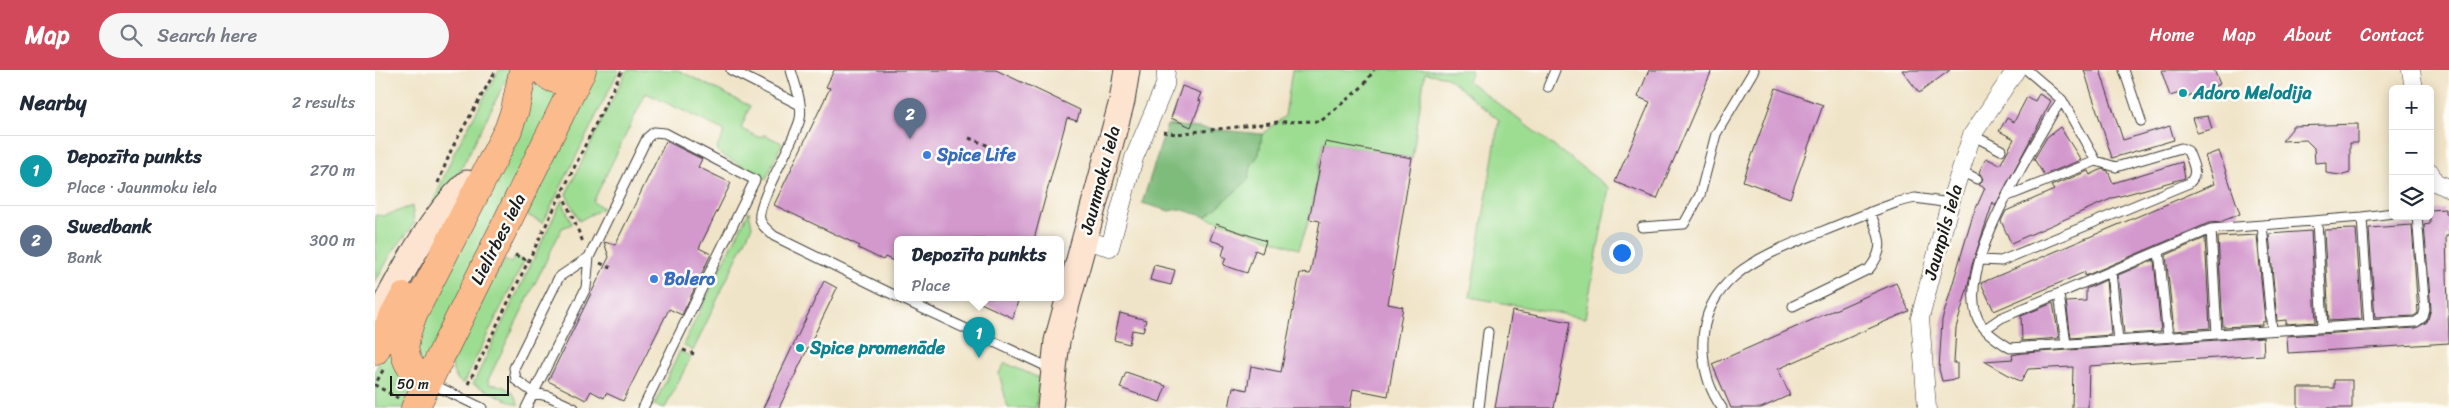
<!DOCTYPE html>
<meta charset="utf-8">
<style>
:root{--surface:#fff;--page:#f6f6f7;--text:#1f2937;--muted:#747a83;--line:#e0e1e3;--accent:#d1495b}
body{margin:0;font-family:Sriracha,sans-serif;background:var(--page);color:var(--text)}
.controls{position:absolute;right:15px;top:15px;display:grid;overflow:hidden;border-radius:8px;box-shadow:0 2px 12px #0003}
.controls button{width:45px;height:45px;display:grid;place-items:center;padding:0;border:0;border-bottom:1px solid var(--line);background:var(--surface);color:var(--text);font:25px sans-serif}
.scale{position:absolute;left:15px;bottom:12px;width:119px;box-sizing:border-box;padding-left:5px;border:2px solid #1c1c1c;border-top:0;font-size:14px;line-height:18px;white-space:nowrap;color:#1c1c1c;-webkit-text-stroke:4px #fdfcf7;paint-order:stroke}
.you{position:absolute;left:1246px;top:182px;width:18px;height:18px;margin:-12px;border:4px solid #fff;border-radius:50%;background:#1a73e8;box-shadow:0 0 0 8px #1a73e833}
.badge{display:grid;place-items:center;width:32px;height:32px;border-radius:50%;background:var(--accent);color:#fff;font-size:16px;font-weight:700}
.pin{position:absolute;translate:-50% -41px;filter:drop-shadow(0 1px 2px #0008)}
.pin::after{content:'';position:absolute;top:26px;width:18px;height:15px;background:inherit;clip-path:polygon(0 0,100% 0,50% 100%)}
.popup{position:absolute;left:519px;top:166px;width:170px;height:65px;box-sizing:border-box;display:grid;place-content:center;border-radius:8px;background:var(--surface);filter:drop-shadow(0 1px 4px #0005);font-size:16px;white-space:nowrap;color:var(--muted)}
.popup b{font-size:19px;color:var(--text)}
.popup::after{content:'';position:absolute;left:50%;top:100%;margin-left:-10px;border:10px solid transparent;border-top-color:var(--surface)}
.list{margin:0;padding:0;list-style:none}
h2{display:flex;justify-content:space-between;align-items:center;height:65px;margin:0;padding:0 20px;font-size:21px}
h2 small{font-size:16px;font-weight:400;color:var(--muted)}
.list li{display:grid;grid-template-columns:32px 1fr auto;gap:15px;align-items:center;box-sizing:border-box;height:70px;padding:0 20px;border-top:1px solid var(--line)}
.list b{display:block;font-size:19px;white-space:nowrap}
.list p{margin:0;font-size:16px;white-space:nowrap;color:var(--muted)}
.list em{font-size:16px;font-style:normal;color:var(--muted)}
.icon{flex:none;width:28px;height:28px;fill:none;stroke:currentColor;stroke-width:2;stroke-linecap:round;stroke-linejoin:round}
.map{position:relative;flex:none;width:2074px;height:338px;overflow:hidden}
header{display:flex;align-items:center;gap:30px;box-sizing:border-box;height:70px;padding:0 25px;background:var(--accent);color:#fff}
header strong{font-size:24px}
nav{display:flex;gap:28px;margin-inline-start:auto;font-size:18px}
.search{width:350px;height:45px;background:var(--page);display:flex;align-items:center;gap:12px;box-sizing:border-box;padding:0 18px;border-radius:28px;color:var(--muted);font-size:19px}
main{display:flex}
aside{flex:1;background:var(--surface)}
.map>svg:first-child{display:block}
</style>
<header>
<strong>Map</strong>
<div class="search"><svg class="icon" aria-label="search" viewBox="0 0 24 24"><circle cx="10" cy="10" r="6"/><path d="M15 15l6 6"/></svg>Search here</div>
<nav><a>Home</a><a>Map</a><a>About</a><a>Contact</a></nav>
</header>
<main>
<aside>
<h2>Nearby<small>2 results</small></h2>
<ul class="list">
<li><span class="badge" style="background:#0f9aa8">1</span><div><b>Depozīta punkts</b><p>Place · Jaunmoku iela</p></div><em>270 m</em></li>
<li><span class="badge" style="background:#5c6f8a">2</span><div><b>Swedbank</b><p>Bank</p></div><em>300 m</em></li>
</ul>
</aside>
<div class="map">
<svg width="2074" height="338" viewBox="0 0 2074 338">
<rect width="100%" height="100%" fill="#fdfcf7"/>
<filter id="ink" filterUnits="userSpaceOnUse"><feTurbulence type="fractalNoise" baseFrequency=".02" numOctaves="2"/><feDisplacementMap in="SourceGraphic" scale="10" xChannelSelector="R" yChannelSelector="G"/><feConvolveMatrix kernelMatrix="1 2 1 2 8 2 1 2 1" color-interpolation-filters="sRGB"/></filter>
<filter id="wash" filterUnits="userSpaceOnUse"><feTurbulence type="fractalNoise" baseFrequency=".0096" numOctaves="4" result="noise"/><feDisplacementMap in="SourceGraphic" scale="20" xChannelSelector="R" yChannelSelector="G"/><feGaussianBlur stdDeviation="1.12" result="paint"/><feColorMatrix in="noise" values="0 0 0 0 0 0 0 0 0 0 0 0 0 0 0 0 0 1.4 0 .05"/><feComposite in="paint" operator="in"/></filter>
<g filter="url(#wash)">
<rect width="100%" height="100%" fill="#f0e4c8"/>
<path fill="#9ddd92" stroke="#5c7c57" d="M124,0h12l-55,109 -81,131v-13l21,-38 31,-42 27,-64z
M217,0h27l-76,153 -16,-8z
M252,0h51l72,36 -9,23 17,8 7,-2 17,8 -16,36 -46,-25 -3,-6 8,-17 -79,-38 -53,109 10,6 -24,13 -13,-27z
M917,0h180l-4,11 141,107 -24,130 -115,-21 29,-177 -52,-43 -22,-4 -13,85 -88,-16 -15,77 -10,30 -93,-32 42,-37 3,-14 8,-12 3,-20 23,-18z
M163,9l26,10 -138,278 -6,-2 -4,-34z
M187,130l10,24 -10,4 -74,152 2,5c12,-2 27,7 28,20l-45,-21z
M37,136l2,18 -23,30 -16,29v-68l9,1z
M374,141l3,15 -59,125 -10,-6z
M140,187l9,4 -61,123c-9,-6 -11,-12 -11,-23l33,-70 20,-31 6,3z
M16,272c0,23 6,33 24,47l-10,19h-30v-37z
M305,281l11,6 -26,51 -11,-3z
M630,293l34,15 -3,30h-28l-9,-35z"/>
<path fill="#7ebc7c" stroke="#4d6c4c" d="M792,55l95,9 -3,20 -8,12 -3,14 -42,37 -26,-8 -11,2 -27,-8z"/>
<g id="blocks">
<path fill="#d399cd" d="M459,0h162l84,40 -3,11 -10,-3 -33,121h-136v24l-13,-6 -2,3 -25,-12 2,-2 -86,-41 56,-117 -4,-1z
M1274,0h63l-55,129 -42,-17 35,-80 -12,-5z
M1527,0h48l-31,23z
M1709,0h16l23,70 47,-14 4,14 -62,18z
M1786,0h53l6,14 -35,13 -2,-5 -13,4z
M807,16l19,7 -3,7 3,1 -10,26 -20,-9z
M1401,18l47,17 -33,93 -47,-17z
M1664,24l12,7 -56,105 -2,-4 -21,63 -4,21 -12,42 -2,35h3v16l-15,2 -3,-12 3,-49 31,-105 12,-27 -6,-3 4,-6 -4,-7 7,-14 14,7 14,-26 -15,-8 8,-13 7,4 13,-25 8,4z
M1833,46l4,13 -15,4 -5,-15z
M1983,54v19h-8v29l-10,3 -14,-2v-11l-11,1 -1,-15 -8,-8 -24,1 10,-12v-3z
M1685,57l21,33 -37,15 -10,-16 13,-22z
M291,71l36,18 -4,8 33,16 -32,65 12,6 -29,61 -13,-6 -46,92 -17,-8 -2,5 -13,-7 -5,9 -38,-19 61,-124 -5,-15 11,3z
M950,72l87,16 -24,146 15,3 -15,89 -35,-7 -3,19h-121l4,-21 14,3 4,-24 30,6 19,-99 10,1 10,-53 -11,-2z
M1844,81l21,63 -20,8 -11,1 -124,53v-4l-91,39 -13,-28 233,-99 -9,-28z
M1807,92l3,16 -72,20 -102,45 -10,-22 5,-10 48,-21 -3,-4 37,-15 2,4 12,-6 6,2 5,12z
M2070,139v5h4v22h-3l3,107 -161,10 -1,-17 129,-8 11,-6 4,-13 -7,-84 6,-1v-14z
M841,154l50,17 -4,12 -7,-3 -8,23 -24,-8 3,-7 -4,-2 3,-11 -15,-5z
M2037,155l6,88 -4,3 -39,2 -6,-90z
M1981,159l6,90 -33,2 -5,-91z
M1936,161l5,91 -30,2v-4l-9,1 -8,-87z
M1882,165l8,87h-3v3l-39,2 -5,-90z
M1830,168l5,90 -36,3 -8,-76z
M1779,190l7,72 -37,2 -6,-59z
M779,195l21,5 -4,15 -21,-5z
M1731,210l5,55 -40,3 -5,-36 20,-1v-12z
M449,211l13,7 -58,120h-16z
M1521,213l13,28 -131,58 12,26 -29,13h-30l-19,-44z
M593,227h51l-6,21z
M1678,233l6,35 -37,3 -1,-25z
M1137,241l58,11 -16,86h-59z
M745,243l26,7 -3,12 -11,-2 -3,14 -15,-4z
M1888,267l1,18 -175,11 -1,42h-16l1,-41 -45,2 -7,13 -37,-21 29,-2 -1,-4 11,-2z
M751,302l40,14 -6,16 -40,-14z
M1959,310h18v28h-54v-20h36z"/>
</g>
</g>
<g filter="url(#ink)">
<use href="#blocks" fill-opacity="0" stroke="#3c3a36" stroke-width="1"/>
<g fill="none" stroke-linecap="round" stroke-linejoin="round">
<defs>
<path id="lane" d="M356,0l69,35
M416,0c4,15 12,33 9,49 -5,22 -44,84 -40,100 1,7 9,12 14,17l124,61
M1652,0l35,30 34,61
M1749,0l17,51
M1173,17l7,-17
M1687,30l-8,11c-26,47 -94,150 -78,203 4,15 21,26 34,34l207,-14 -6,-105
M1597,65l29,15
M1586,101l16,8
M1987,147l7,108
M1942,151l6,106
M1887,155l10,105
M1267,157l42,-3 16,-29 16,-61 38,-64
M1784,181l9,86
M1606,190l20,1 188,-78c11,-9 3,-21 -1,-32l-7,-3 -65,19 -20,-6 -88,35
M1736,202l7,69
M1684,224l7,50
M523,227l154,72
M1418,236l76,-37c18,-22 10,-33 1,-57
M1610,259l16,-11 210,-89 151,-12 31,-4
M1842,264l199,-12 7,-5 2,-7 -8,-94
M55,313l52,25
M151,338l60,-120 3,-31 58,-119 7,-6 11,1 90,47 -112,228
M199,338l-26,-12 -14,-3 -18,-13 -2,-12 45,-91 30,-20
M1104,338l9,-76
M1347,338c-12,-17 -18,-37 -19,-57 -4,-72 58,-95 113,-117 27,-11 54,-22 82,-32l17,-4 35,5"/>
<path id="street" d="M2036,0l3,19
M2055,102l4,10 15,6
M709,170l26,7 24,-89 31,-73 1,-15
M1552,338l-7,-90 30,-115 22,-68 44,-65"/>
<path id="secondary" d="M3,248c25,-47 50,-97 89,-135
M675,338l7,-67 65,-240 5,-31"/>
<path id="primary" d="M168,0c10,14 24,10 38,3
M0,281l29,-54
M52,312c-30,-20 -25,-40 -13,-70l94,-182 7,-20 8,-39
M40,338l167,-338"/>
</defs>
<use href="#lane" stroke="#3c3a36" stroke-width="11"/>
<use href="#street" stroke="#3c3a36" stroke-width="19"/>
<use href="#secondary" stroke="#3c3a36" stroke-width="27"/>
<use href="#primary" stroke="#3c3a36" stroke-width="29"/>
<path stroke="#3c3a36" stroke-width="3" stroke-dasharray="4 4" stroke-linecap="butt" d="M788,62l13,2 103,-12 42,-1 42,-35 11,-16
M594,68l20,8
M63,113l14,-35 44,-78
M187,123l21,49
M140,185l14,6
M225,193l11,5
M308,280l11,4
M8,300l-8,15 23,13
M93,314l154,-314"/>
<use href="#lane" stroke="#fff" stroke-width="9"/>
<use href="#street" stroke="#fff" stroke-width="18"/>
<use href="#secondary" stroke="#fde4d1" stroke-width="25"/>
<use href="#primary" stroke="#fbbb8c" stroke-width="28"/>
</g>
</g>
<g fill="#0f9aa8" stroke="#fdfcf7" stroke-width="2">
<circle cx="1808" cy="23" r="5"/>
<circle cx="425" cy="278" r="5"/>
</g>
<g fill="#3f7fe0" stroke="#fdfcf7" stroke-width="2">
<circle cx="552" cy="85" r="5"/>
<circle cx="279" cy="209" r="5"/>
</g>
<g text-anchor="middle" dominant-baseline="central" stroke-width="5" stroke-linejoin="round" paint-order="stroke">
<g font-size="18" font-weight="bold" fill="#0d838f" stroke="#fdfcf7" text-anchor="start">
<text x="1818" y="23">Adoro Melodija</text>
<text x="435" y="278">Spice promenāde</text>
</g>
<g font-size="18" font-weight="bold" fill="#366cbe" stroke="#fdfcf7" text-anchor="start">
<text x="562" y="85">Spice Life</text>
<text x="289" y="209">Bolero</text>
</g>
<g font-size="18" fill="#1c1c1c" stroke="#fdfcf7">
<text transform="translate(725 110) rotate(-75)">Jaunmoku iela</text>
<text transform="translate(1568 162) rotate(-74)">Jaunpils iela</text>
<text transform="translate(123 169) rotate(-63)">Lielirbes iela</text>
</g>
</g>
</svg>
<div class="controls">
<button>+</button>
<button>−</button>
<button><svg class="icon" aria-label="layers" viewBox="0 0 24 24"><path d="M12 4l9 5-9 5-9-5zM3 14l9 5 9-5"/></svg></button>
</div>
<div class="scale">50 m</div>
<div class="you"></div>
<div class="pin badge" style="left:604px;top:288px;background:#0f9aa8">1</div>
<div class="popup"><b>Depozīta punkts</b>Place</div>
<div class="pin badge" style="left:535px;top:69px;background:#5c6f8a">2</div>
</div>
</main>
